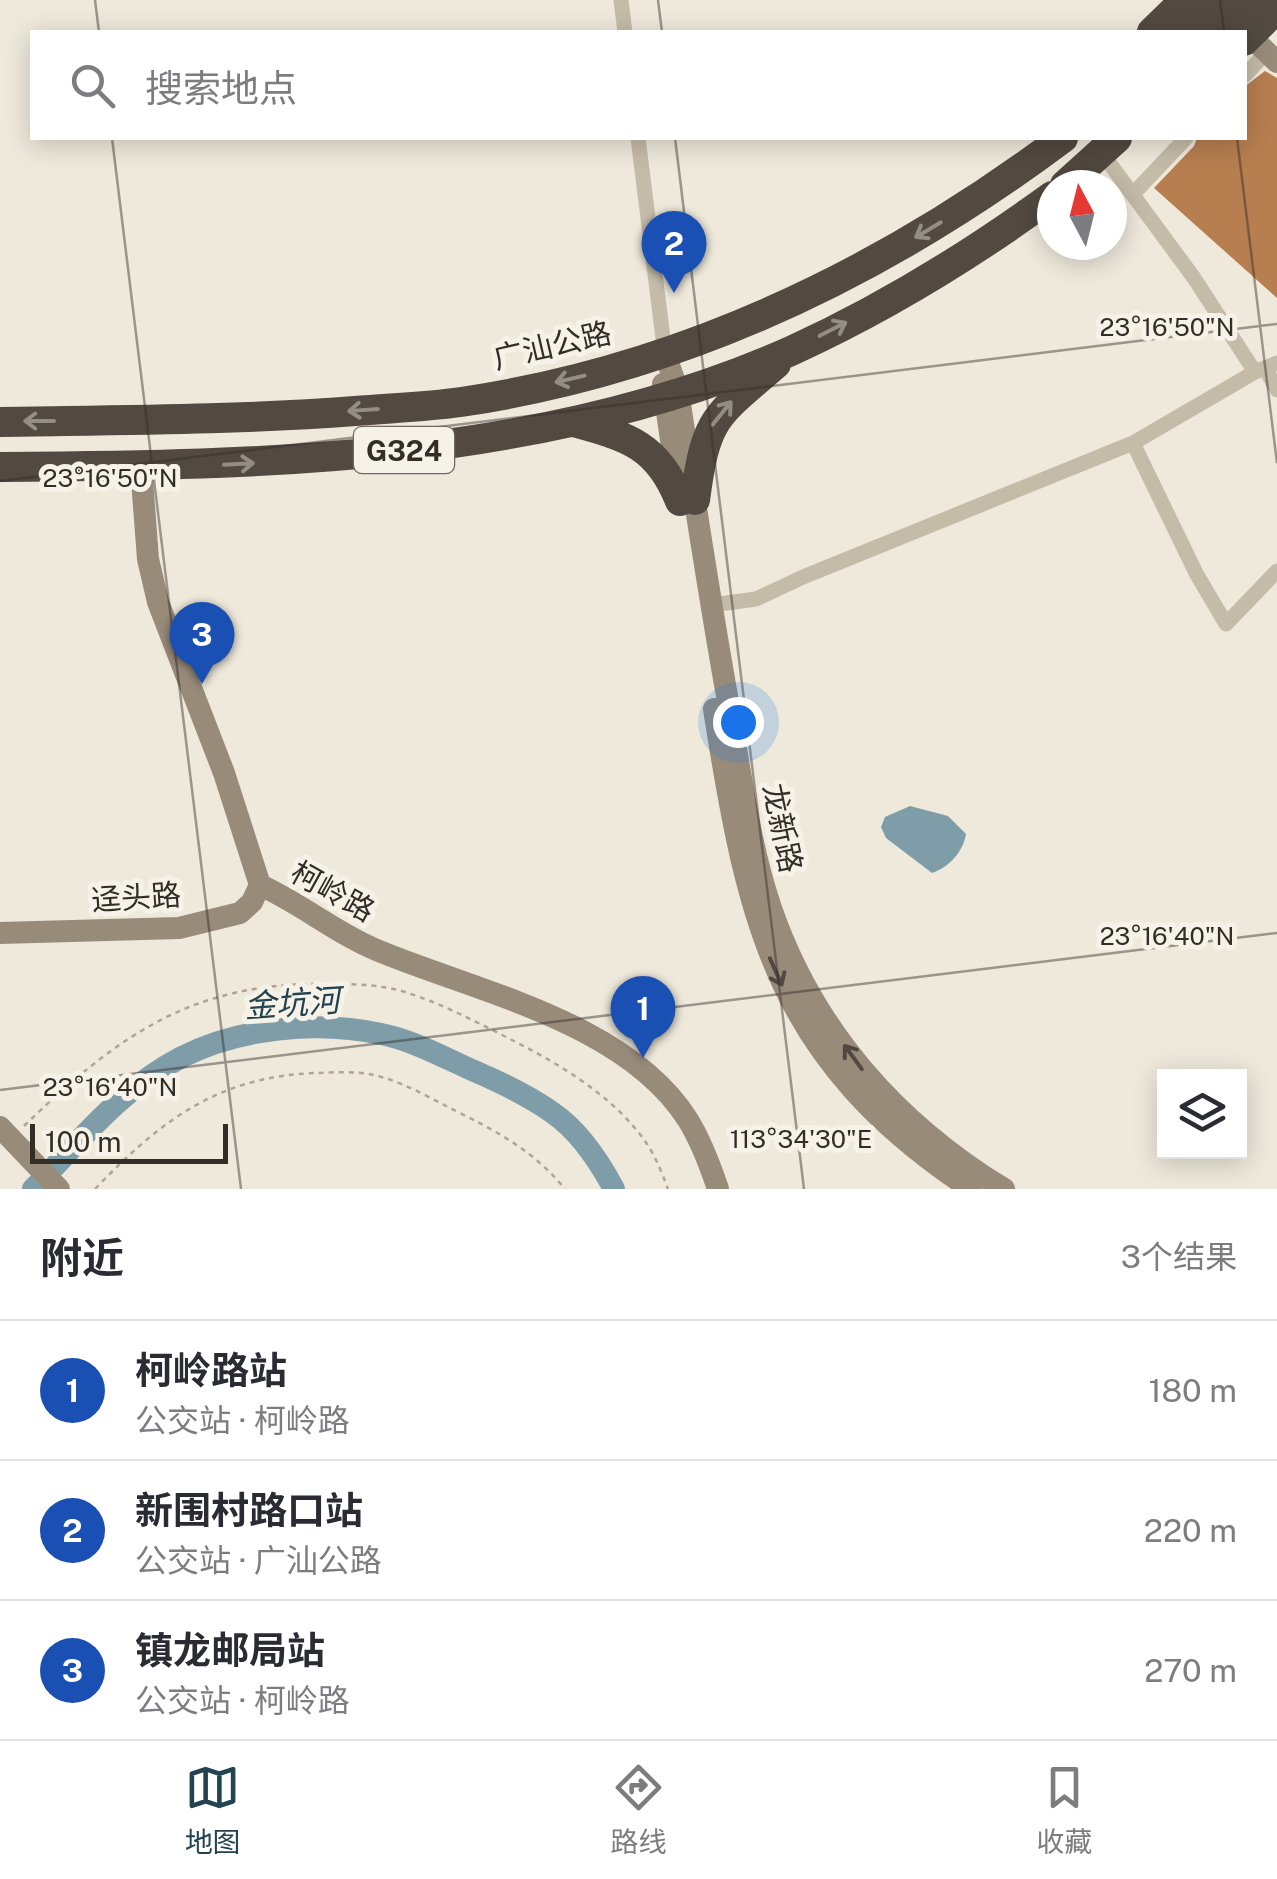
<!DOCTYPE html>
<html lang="zh">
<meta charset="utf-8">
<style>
:root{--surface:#fff;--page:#f2f2f3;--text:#2b2b33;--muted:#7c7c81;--line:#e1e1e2;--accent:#22434f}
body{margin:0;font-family:"Public Sans","Noto Sans SC",sans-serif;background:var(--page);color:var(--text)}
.controls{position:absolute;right:30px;bottom:30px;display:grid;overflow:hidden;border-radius:0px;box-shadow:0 5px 25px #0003}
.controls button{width:90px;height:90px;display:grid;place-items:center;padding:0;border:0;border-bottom:2px solid var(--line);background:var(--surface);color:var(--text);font:50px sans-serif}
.compass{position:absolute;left:1037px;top:170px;width:90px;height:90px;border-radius:50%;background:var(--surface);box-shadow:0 5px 25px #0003;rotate:353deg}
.scale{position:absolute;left:30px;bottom:25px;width:198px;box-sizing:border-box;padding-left:10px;border:5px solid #332d28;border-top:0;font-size:28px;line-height:35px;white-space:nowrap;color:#332d28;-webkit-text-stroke:8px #f6f2e7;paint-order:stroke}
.you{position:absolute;left:738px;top:722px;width:35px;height:35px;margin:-25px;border:8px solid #fff;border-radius:50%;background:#1a73e8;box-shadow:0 0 0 15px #1a73e833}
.badge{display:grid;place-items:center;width:65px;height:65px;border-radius:50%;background:var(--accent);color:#fff;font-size:32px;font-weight:700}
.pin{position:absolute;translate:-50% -82px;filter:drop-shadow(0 2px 5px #0008)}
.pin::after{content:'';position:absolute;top:52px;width:35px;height:30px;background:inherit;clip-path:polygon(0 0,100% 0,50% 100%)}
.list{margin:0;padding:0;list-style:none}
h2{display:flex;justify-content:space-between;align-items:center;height:130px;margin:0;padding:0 40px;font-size:42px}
h2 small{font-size:32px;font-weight:400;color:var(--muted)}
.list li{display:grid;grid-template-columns:65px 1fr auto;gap:30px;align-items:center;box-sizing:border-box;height:140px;padding:0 40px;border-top:2px solid var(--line)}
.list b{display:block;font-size:38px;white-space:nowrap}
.list p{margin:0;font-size:32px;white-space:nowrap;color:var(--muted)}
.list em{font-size:32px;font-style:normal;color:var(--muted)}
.icon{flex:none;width:55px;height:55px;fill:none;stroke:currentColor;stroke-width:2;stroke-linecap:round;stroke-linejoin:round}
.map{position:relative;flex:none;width:1277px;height:1189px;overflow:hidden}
.search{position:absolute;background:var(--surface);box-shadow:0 5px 25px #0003;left:30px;right:30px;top:30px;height:110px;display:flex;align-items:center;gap:25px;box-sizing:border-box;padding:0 35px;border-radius:0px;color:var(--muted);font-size:38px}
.sheet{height:550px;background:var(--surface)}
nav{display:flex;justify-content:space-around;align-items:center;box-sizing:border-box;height:140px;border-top:2px solid var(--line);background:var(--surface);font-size:28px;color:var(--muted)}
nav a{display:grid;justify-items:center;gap:5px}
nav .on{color:var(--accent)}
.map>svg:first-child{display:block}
</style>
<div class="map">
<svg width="1277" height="1189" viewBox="0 0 1277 1189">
<rect width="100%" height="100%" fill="#eee9db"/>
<path fill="#7e9da8" d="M910,806l38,10 18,18c-3,18 -17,33 -34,39l-46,-35 -5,-11 4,-10z"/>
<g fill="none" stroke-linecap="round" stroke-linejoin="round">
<path stroke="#7e9da8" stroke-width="22" d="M33,1189c45,-46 89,-101 147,-131 58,-30 137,-38 201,-24 31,6 62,23 91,36 28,12 56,25 81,43 26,18 46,48 61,76"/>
</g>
<path fill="#b77e50" d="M1265,71l12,7v220l-123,-110 40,-42 3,-8h47v-51z"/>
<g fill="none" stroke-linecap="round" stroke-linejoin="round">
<path stroke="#b0a593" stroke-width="2.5" stroke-dasharray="5 5" stroke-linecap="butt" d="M24,1126c92,-89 168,-144 301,-142 27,0 57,0 83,9 37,12 70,30 104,47 49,25 101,56 133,101 10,14 17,32 23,48
M95,1189c66,-69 124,-113 222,-116 19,-1 42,-2 61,3 27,7 52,22 76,34 44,22 80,41 111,79"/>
<path stroke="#c5bba9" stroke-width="15" d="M621,0l4,32
M1244,76l23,-24
M638,138l27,216
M1102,153l92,125 61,94 22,-9
M1134,193l52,-55
M1265,368l12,22
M1133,443l63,130 30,51 51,-53
M712,605l44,-6 47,-22 330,-134 122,-71"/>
<path stroke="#988b7a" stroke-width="22" d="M1250,36l27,26
M665,354l13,37c16,106 32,211 51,316 12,67 20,137 42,201 42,122 125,215 233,281
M663,384l13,91
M141,467l7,92 10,43 66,171 36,112c42,19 77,49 119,66 99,41 248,72 309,169 13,21 22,45 30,69
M714,709c34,217 62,351 257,480
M0,933l179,-5 61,-15 12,-11 8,-17
M0,1127l59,62"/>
<path stroke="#524940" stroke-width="30" d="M1152,32l33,-32
M1182,32l32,-32
M1219,32l31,-32
M1244,41l33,-33
M1065,185l52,-47
M0,422c119,-2 237,-2 355,-11 35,-3 71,-4 106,-9 223,-33 423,-130 602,-264
M574,422c54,15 84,23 106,79
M0,467c267,-2 543,-6 791,-116 92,-42 180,-96 261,-155
M695,500c11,-84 20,-83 81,-136"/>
</g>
<defs><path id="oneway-shaft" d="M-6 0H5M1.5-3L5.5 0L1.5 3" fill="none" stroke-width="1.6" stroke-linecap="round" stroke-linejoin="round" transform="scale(2.5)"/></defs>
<g stroke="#948d83">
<use href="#oneway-shaft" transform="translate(928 230) rotate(149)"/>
<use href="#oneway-shaft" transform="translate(833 329) rotate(-27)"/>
<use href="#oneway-shaft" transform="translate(570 379) rotate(167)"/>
<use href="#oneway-shaft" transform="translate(363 410) rotate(176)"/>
<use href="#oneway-shaft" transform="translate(722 413) rotate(-51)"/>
<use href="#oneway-shaft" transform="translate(39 421) rotate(180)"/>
<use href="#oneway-shaft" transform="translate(239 464) rotate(-3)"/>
</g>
<g stroke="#514941">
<use href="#oneway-shaft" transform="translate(776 972) rotate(66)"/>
<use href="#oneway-shaft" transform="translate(853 1057) rotate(-126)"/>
</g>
<path fill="none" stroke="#332d28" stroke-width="2.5" stroke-opacity="0.45" d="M95,0l4,32M658,0l4,32M1220,0l4,32M112,138l129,1051M675,138l129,1051M1237,138l40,325M0,481l1277,-157M0,1090l1277,-157"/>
<g text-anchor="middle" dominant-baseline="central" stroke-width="10" stroke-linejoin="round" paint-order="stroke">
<rect fill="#f6f2e7" stroke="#6e6861" stroke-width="2.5" x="354" y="427" width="100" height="46" rx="8"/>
<g font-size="28" font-weight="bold" fill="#332d28">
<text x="404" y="450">G324</text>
</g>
<g font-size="30" fill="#332d28" stroke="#f6f2e7">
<text transform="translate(552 345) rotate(-13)">广汕公路</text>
<text transform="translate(783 828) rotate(78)">龙新路</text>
<text transform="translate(333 891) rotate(29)">柯岭路</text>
<text transform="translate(136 897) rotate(-4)">迳头路</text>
</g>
<g font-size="32" font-style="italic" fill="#22434f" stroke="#f6f2e7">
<text transform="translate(292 1003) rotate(-4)">金坑河</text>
</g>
</g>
<g font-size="25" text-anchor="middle" fill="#332d28" stroke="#f6f2e7" stroke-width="10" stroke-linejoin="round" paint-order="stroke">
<text x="1167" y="336">23°16'50"N</text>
<text x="110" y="487">23°16'50"N</text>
<text x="1167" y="945">23°16'40"N</text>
<text x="110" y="1096">23°16'40"N</text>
<text x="801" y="1148">113°34'30"E</text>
</g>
</svg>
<div class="controls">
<button><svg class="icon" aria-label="layers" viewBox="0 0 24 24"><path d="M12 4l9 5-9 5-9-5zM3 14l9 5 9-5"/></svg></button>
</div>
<svg class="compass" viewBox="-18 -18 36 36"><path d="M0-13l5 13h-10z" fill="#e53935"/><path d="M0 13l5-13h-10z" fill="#7c7c81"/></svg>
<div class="scale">100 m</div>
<div class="you"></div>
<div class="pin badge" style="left:643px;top:1058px;background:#1a4fb4">1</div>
<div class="pin badge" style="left:674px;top:293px;background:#1a4fb4">2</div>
<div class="pin badge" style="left:202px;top:684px;background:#1a4fb4">3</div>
<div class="search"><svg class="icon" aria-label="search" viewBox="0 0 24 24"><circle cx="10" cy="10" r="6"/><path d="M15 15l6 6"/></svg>搜索地点</div>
</div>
<section class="sheet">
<h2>附近<small>3个结果</small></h2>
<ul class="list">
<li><span class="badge" style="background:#1a4fb4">1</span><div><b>柯岭路站</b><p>公交站 · 柯岭路</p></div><em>180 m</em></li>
<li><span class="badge" style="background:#1a4fb4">2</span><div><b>新围村路口站</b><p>公交站 · 广汕公路</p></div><em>220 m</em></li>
<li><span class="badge" style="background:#1a4fb4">3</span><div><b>镇龙邮局站</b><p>公交站 · 柯岭路</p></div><em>270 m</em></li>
</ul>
</section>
<nav>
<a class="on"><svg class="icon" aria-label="map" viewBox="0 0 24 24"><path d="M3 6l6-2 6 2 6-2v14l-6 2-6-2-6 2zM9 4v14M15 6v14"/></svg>地图</a>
<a><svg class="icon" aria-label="directions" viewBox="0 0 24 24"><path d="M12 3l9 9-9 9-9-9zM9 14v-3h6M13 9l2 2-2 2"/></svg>路线</a>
<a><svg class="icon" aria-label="saved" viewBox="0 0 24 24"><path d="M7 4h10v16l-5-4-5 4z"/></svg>收藏</a>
</nav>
